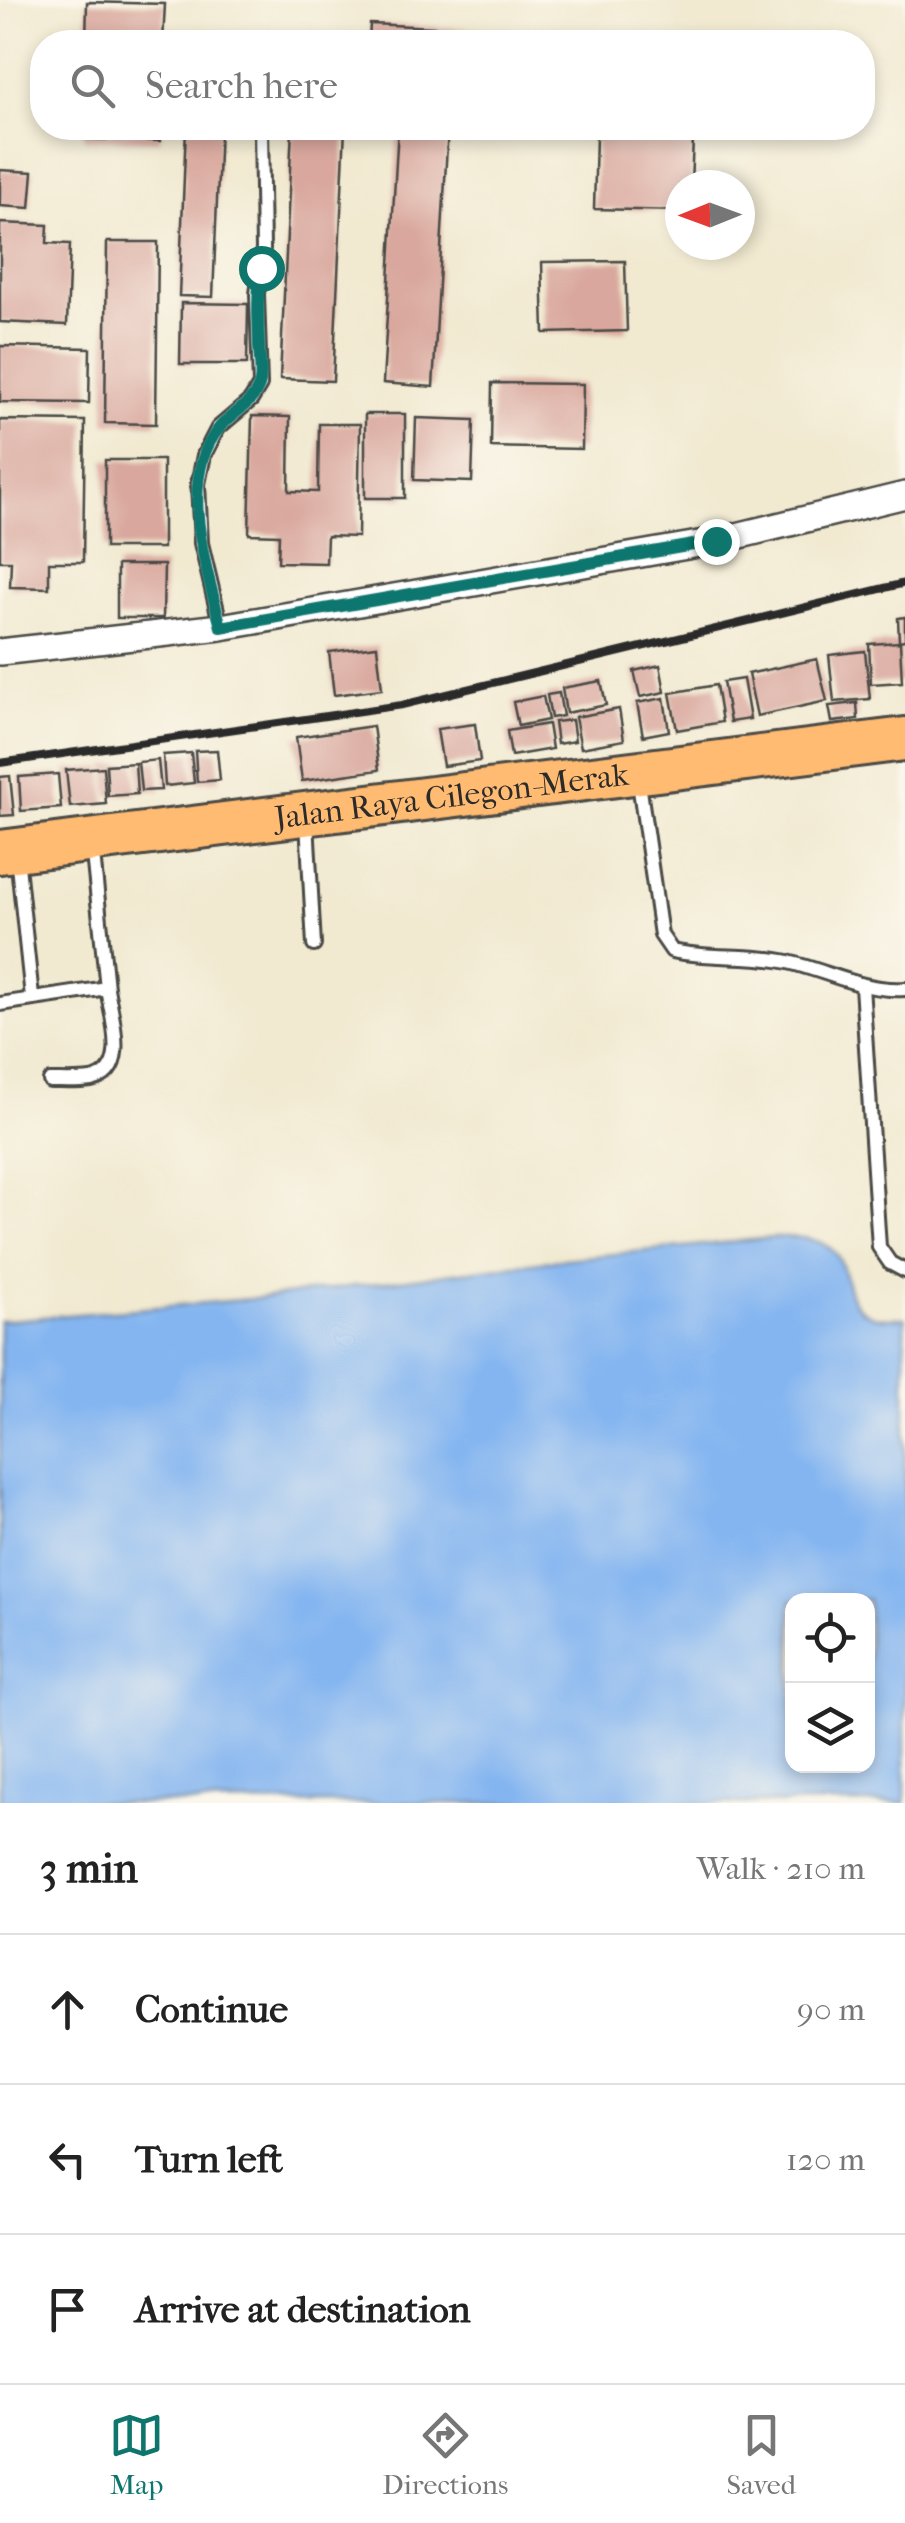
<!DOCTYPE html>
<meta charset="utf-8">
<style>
:root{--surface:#fff;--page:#f2f2f2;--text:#222;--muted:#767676;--line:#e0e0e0;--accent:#0f766e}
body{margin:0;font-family:"IM FELL French Canon",serif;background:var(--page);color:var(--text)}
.controls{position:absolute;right:30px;bottom:30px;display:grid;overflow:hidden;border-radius:20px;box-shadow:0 5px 15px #0003}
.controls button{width:90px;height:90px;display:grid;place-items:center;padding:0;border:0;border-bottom:2px solid var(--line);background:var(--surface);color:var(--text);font:50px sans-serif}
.compass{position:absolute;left:665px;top:170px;width:90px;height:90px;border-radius:50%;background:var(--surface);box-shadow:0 5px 15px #0003;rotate:269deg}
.stop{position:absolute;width:30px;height:30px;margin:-22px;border:8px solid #0f766e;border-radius:50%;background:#fff}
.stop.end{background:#0f766e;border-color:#fff;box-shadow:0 2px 10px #0008}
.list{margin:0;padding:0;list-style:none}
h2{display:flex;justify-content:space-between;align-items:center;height:130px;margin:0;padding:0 40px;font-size:42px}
h2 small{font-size:32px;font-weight:400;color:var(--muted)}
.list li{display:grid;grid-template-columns:65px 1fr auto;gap:30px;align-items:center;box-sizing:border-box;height:150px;padding:0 40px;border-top:2px solid var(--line)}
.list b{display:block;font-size:38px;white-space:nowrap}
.list em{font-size:32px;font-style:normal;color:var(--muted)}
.icon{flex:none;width:55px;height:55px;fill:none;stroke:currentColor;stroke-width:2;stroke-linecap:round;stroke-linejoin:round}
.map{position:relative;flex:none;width:905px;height:1803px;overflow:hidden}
.search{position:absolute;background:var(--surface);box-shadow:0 5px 15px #0003;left:30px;right:30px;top:30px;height:110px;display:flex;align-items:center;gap:25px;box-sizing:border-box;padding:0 35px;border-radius:40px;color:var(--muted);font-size:38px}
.sheet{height:580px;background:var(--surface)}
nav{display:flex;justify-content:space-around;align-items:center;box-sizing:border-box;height:140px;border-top:2px solid var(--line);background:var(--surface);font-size:28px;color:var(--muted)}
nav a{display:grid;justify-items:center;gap:5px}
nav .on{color:var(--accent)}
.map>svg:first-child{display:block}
</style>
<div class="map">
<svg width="905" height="1803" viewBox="0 0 905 1803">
<rect width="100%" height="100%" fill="#fbf7ec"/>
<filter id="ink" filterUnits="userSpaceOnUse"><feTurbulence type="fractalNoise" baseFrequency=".01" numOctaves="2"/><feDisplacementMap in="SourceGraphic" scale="20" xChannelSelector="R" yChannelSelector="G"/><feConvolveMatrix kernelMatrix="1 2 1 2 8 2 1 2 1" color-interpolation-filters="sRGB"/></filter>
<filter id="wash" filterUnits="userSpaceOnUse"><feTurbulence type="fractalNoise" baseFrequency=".0048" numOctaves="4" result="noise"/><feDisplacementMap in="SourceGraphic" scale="40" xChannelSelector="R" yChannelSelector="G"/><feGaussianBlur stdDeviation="2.25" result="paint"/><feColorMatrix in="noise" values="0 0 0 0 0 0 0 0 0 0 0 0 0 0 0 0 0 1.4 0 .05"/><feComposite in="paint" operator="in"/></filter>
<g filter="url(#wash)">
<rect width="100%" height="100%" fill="#f1e9d0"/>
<path fill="#84b5f0" stroke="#58708e" stroke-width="2.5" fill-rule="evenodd" d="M782,1237c90,-2 43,62 91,79 9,3 23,2 32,2v485h-905v-482l262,-23 293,-38zM792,1600h76v166h-76z"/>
<g id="blocks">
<path fill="#d9a79d" d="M87,2l78,2 -2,38h-77z
M370,24l146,7 -1,11h-146z
M84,128h77l-1,13 -76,-2z
M186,128h34l-7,169 -34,-1z
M292,128h53l-12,253 -53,-2z
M398,128h50l-15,259 -50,-4z
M596,136l97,3 -2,46h-11v26l-86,-2z
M0,170l33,2 -3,36 -30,-2z
M0,223l48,2 -1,18 23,1 -3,81 -67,-3z
M107,242h51l-2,182 -51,-1z
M625,261l2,70 -83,2 -2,-71z
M181,303l67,1 -1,60h-67z
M0,346l90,2 -1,55 -89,-1z
M492,383l91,1 -1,65 -91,-2z
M365,414h40v84h-40z
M252,416l38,1 -1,74 29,1 1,-68h41l-2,113 -31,-1 -1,27 -48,-1 1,-27 -30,-1z
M416,418l58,2 -2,62 -58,-2z
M0,420l85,1 -2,141h-34v26l-39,-1 1,-26h-11z
M105,460h58v88h-58z
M117,565h47l-1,53h-46z
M905,617v23l-6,1 -1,-23z
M900,642l2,40 -31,2 -2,-40z
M377,646l5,43 -48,6 -5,-43z
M865,651l5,48 -36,3 -5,-47z
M817,659l10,42 -70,15 -9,-42z
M660,665l5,27 -25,5 -6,-26z
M743,679l7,40 -20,3 -7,-40z
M601,681l5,24 -40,8 -4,-25z
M716,685l6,37 -45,8 -7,-37z
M559,693l4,23 -12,2 -4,-23z
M543,696l5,24 -30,6 -5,-24z
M664,698l5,33 -26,5 -6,-33z
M857,703l1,16 -26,3 -3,-16z
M619,709l5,31 -43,8 -6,-31z
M572,720l3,21 -18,3 -3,-22z
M475,724l5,37 -37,5 -6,-37z
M548,724l4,25 -41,7 -4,-25z
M373,726l6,44 -77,11 -6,-44z
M217,750l3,30 -23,2 -2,-31z
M191,753l3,30 -29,3 -2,-31z
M158,760l3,30 -20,1 -3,-29z
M135,763l2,31 -29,2 -2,-31z
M103,767l3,37 -36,3 -4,-37z
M58,774l3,34 -40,3 -2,-34z
M10,776l4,39 -14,1v-39z"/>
</g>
</g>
<g filter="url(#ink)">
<use href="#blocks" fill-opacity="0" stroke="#494844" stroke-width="2.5"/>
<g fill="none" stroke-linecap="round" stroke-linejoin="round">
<defs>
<path id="lane" d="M221,627l-20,-84 -3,-59 6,-29 14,-27 33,-28 9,-15 -3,-91 6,-45 -2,-121
M638,776l23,159 11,16c36,8 74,3 111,10 41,8 79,31 122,28
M307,822l7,123
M17,856l15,141
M862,986l17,261 11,16 15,8
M0,1004l107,-16 -15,-144
M50,1081c13,0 28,1 41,-1 40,-7 20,-64 16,-92"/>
<path id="street" d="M0,652l221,-25 495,-86 189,-46"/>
<g id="highway">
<path id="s1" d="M0,852l905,-113"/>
</g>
</defs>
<use href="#lane" stroke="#494844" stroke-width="18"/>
<use href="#street" stroke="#494844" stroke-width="30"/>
<use href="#highway" stroke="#494844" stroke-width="48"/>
<use href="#lane" stroke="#fff" stroke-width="12"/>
<use href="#street" stroke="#fff" stroke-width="25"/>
<use href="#highway" stroke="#ffbb71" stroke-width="42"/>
<path stroke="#2b2b2b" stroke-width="8" d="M0,763l402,-58 503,-122"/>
</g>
</g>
<g fill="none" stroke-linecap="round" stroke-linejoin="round" filter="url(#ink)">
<path stroke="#0f766e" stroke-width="12" d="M261,268c-4,25 -3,50 -2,76 0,12 3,26 1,38 -4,20 -28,31 -40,45 -44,51 -13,143 1,200l495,-86"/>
</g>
<g text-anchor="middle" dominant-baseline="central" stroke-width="10" stroke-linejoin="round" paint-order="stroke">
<g font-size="32" fill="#2b2b2b" stroke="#fbf7ec">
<text stroke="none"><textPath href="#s1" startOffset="455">Jalan Raya Cilegon-Merak</textPath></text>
</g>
</g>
</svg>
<div class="controls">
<button><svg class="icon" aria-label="locate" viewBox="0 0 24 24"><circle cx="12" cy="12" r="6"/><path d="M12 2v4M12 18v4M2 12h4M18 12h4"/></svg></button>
<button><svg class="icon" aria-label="layers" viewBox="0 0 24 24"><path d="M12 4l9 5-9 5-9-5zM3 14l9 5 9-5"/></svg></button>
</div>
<svg class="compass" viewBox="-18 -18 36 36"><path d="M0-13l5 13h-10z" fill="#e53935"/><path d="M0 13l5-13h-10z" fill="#767676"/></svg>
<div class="stop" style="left:261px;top:268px"></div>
<div class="stop end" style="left:716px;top:541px"></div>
<div class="search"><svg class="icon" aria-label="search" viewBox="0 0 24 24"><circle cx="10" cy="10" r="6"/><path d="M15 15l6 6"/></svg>Search here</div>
</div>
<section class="sheet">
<h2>3 min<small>Walk · 210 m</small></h2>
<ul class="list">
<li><svg class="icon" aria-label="ahead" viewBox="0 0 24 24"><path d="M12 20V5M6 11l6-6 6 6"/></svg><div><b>Continue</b></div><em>90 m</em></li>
<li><svg class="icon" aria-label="left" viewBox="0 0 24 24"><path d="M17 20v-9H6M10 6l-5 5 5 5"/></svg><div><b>Turn left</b></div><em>120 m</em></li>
<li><svg class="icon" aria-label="arrive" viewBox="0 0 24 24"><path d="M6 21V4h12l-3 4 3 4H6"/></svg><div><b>Arrive at destination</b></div></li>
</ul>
</section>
<nav>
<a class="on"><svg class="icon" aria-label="map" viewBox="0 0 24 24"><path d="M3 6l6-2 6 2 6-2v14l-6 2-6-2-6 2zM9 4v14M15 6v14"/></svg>Map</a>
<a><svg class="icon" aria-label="directions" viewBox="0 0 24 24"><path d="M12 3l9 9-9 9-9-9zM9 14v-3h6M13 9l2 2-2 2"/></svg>Directions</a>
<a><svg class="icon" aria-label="saved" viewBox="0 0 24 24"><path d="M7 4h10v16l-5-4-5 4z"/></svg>Saved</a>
</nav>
